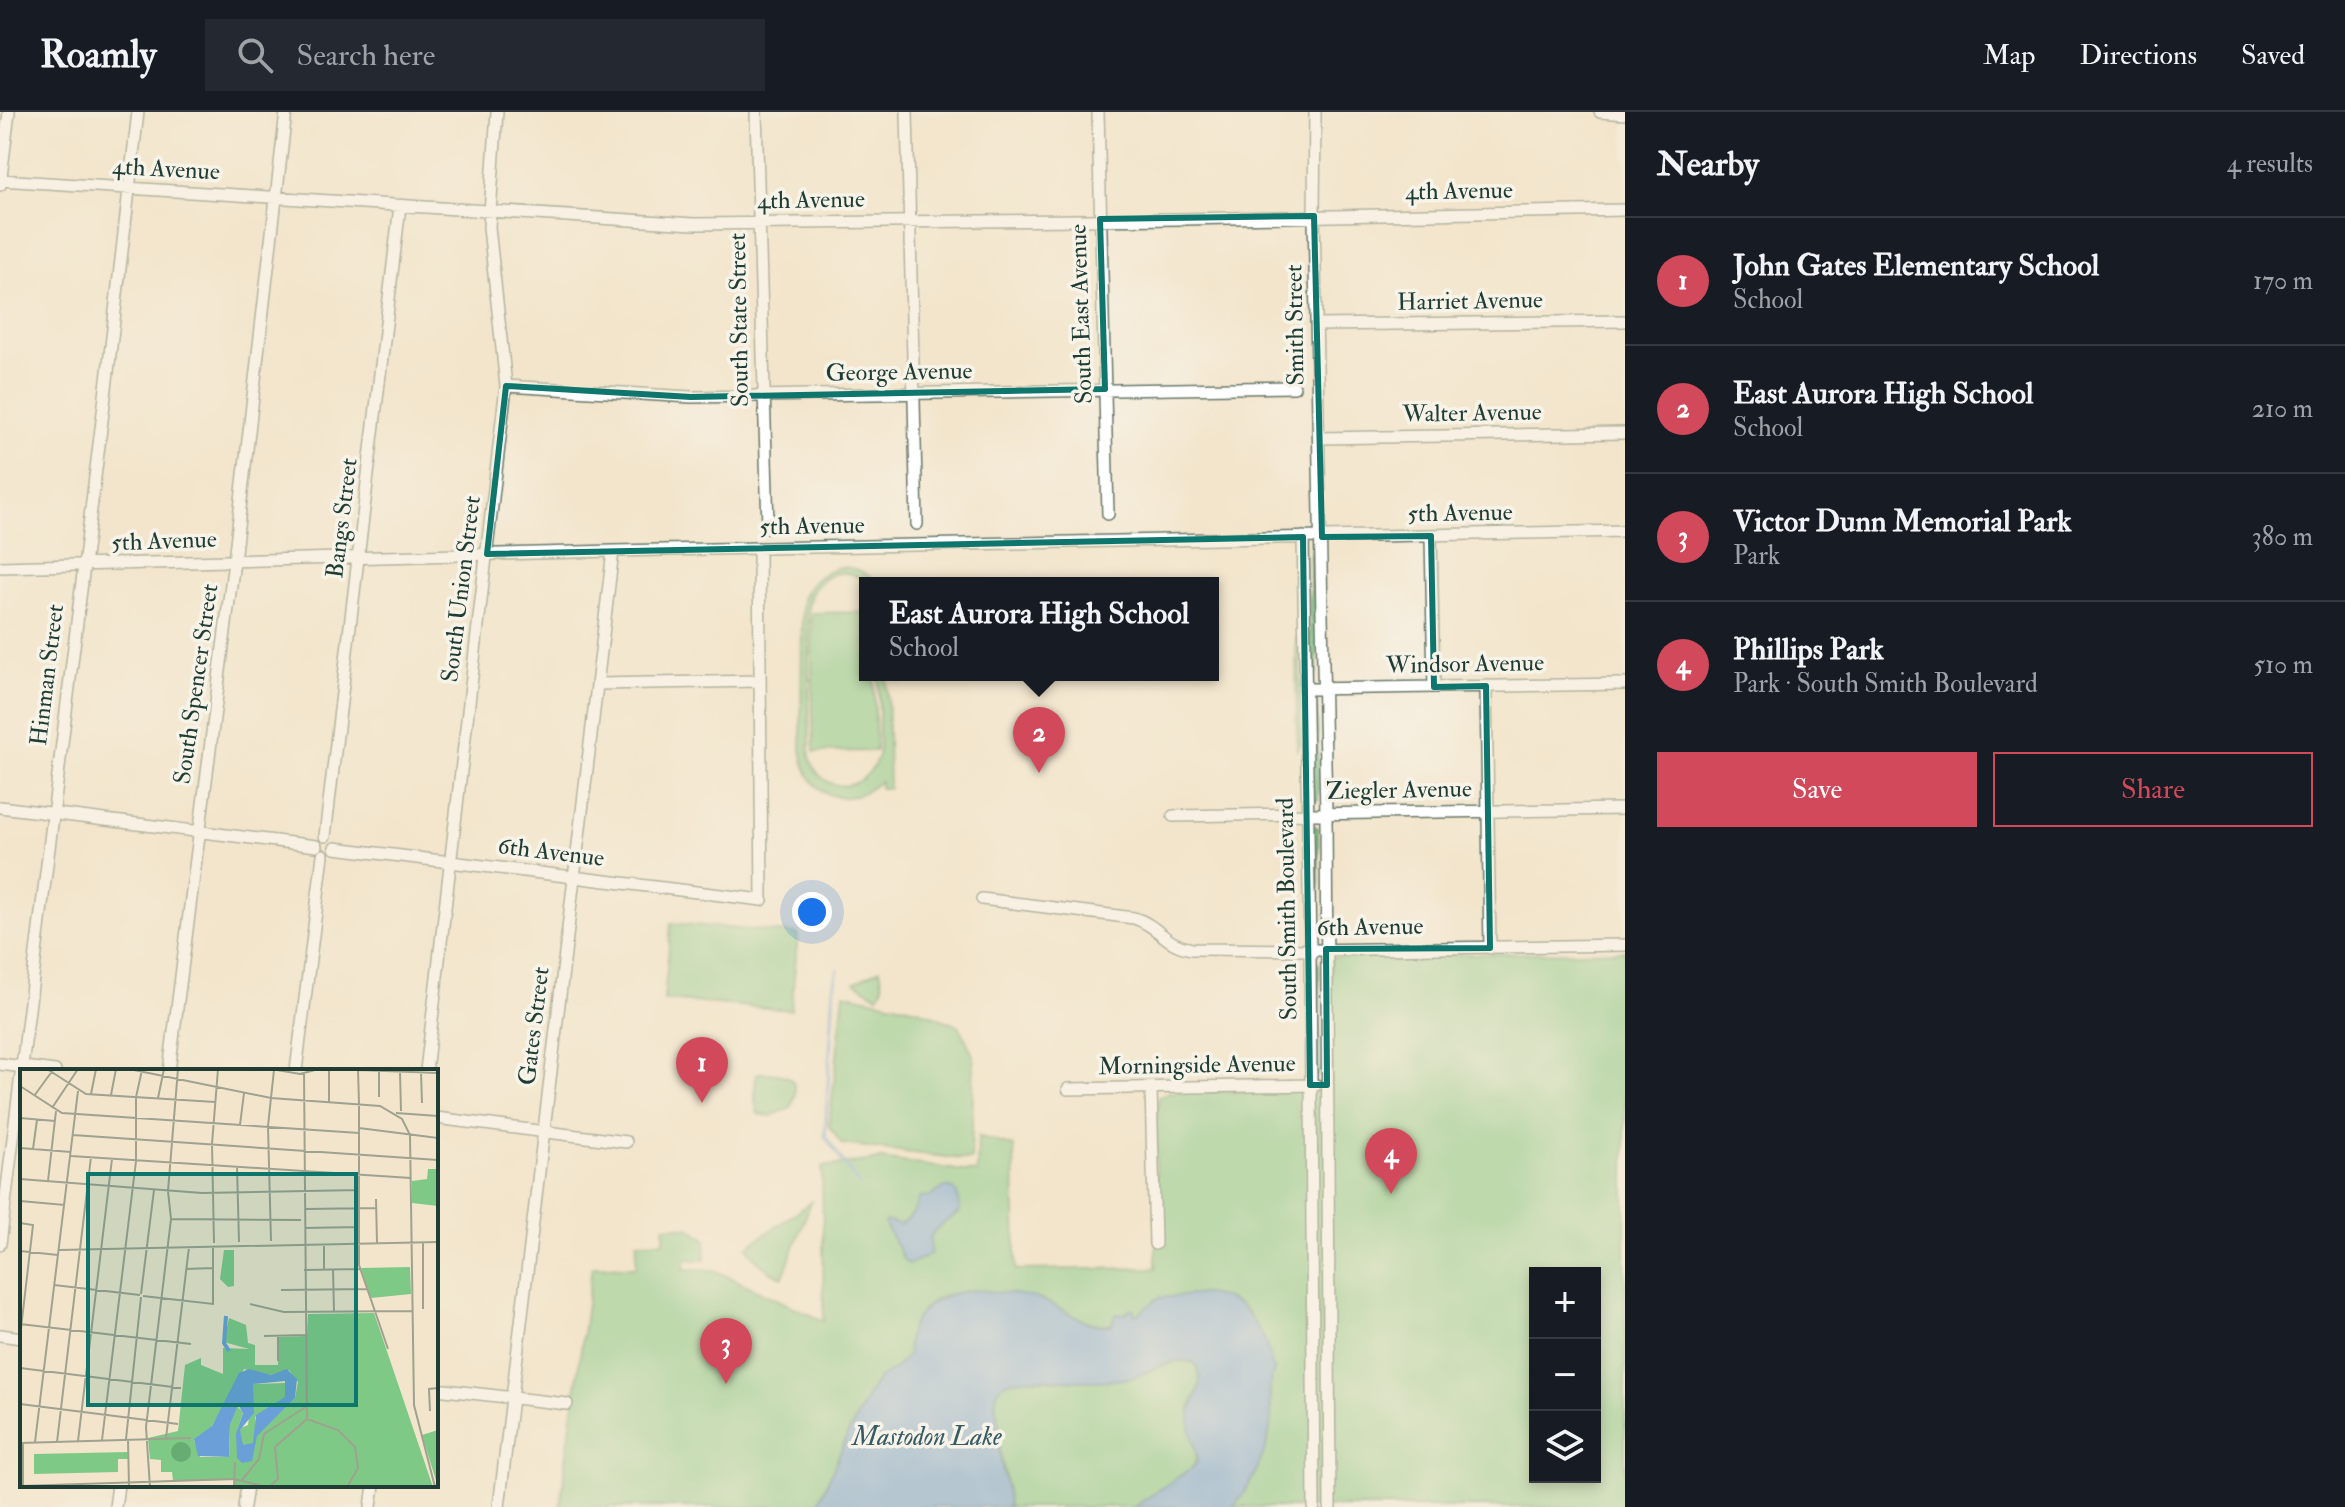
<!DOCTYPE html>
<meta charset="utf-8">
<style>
:root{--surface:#171b24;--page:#242831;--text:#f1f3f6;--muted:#9ea1a6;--line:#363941;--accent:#d1495b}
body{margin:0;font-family:"IM FELL Double Pica",serif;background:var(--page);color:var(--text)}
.controls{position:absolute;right:24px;bottom:24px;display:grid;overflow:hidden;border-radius:0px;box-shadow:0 4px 12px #0003}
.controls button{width:72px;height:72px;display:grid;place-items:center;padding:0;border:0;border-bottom:2px solid var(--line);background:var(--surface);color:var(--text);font:40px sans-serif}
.you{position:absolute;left:812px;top:800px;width:28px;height:28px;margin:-20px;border:6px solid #fff;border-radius:50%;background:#1a73e8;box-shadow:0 0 0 12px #1a73e833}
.badge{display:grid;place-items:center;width:52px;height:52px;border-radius:50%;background:var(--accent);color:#fff;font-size:26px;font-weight:700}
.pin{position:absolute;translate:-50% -66px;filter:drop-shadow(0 2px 4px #0008)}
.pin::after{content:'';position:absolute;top:42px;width:28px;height:24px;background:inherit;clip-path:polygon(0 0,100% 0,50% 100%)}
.popup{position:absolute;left:859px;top:465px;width:360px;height:104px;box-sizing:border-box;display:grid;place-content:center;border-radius:0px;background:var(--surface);filter:drop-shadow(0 2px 6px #0005);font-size:26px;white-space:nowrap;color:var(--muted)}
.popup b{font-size:30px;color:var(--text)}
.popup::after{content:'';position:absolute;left:50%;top:100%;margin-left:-16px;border:16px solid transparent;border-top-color:var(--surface)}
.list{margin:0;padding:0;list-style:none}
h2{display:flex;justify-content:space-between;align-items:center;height:104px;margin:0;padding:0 32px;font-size:34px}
h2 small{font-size:26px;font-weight:400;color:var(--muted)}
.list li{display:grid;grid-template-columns:52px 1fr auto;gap:24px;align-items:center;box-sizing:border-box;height:128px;padding:0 32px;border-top:2px solid var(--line)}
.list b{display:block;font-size:30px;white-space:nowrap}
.list p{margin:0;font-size:26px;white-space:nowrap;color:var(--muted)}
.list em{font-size:26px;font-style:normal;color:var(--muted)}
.actions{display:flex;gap:16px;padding:24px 32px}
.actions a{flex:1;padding:18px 0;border:2px solid var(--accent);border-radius:0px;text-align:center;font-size:28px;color:var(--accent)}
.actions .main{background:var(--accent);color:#fff}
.icon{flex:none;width:44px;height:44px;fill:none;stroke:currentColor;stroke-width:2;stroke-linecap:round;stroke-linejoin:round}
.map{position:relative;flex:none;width:1625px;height:1395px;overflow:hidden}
header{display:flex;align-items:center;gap:48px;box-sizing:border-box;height:112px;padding:0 40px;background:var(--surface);border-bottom:2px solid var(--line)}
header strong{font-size:38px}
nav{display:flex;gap:44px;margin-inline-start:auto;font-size:28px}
.search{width:560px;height:72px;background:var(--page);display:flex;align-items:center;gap:20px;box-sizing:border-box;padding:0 28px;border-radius:0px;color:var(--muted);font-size:30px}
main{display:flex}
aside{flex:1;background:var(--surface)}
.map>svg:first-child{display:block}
</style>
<header>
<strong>Roamly</strong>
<div class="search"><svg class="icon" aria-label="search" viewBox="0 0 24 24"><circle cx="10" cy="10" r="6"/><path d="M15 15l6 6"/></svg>Search here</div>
<nav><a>Map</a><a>Directions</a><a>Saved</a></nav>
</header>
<main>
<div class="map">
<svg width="1625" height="1395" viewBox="0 0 1625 1395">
<rect width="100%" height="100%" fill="#f7f3e8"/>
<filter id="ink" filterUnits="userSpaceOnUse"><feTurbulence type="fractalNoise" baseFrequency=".0125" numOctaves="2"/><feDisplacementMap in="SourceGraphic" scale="16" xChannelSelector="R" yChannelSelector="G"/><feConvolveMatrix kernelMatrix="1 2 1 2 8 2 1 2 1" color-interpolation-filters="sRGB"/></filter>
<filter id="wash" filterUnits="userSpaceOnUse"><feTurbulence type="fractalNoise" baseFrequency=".006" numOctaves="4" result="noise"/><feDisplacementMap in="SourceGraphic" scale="32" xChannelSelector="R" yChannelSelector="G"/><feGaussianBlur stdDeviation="1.8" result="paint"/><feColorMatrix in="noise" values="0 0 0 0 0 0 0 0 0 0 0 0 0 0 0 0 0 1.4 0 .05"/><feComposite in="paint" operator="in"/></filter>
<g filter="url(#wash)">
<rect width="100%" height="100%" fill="#f3e5cc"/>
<path fill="#7fc986" stroke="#4f835d" stroke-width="2" fill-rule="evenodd" d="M1313,438l3,1 1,121 -2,3 -5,-3v-119z
M840,455c14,0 27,5 36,16 -12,0 -18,-9 -30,-10 -21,-2 -38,17 -38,36l2,148c12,42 60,35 69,-5v-77h8l2,113h-9v-7c-36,32 -74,14 -79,-32l1,-150c8,-17 19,-28 38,-32z
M865,500v63h9l2,76 -62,1 -3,-139z
M1296,526h4l1,104 -4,9z
M1314,589l3,3 1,95 -4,3 -2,-1 -1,-99z
M1314,714l4,2 1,104 -3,4h-2l-2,-108z
M671,811l127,11 -7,76 -127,-10z
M1625,839v556h-391c19,-25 36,-61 37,-93 1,-19 -5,-25 3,-43l-7,-22 -20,-37 -8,-7 -17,-8 -17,-3 -47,4 -21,17 -4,-3 -12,2 -7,3 -2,7c-27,4 -49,-17 -74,-25 -9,-3 -20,-3 -30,-4 -29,-5 -72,-10 -90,22 -7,13 -8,26 -11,40l-14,13 -15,9 -6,9 -24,46 -31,73h-257l32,-241 44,1 1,-25 27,-1v-15l24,1 18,12 -1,21 -19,-1 -2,10 30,1 110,51 -2,-154 60,-8 95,14 1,-37 36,11 2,123 140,-2v-148l3,-23 10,-5 161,-2 1,-132 2,-1zM1535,1161h60v204h-60z
M1315,850l3,1 1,3 1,107 -4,4z
M880,857l3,17 -5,10 -23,-14z
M844,881l74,16 42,18 14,30 -3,103 -129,-16 -13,-18z
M758,961c26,0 46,2 33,35l-21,8 -12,-2 -3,-13 1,-26z
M811,1090l-28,75c-17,-6 -26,-15 -36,-30z
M1185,1248l10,3c15,29 -6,29 -5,54 0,16 12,35 3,50l-59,40h-126l-3,-33 -6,-26v-23l-4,-20 2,-13 5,-8 20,-6 56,3 52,-3 27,-11z"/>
<path fill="#6aa0d7" stroke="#446e86" stroke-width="2" d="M945,1075c13,0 15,13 15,24 -8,9 -23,14 -28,23 -3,6 -1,14 -2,21l-21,9 -5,-4 -20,-37 2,-2 13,4c12,-5 17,-16 21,-28l11,-1z
M978,1178c20,3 45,3 63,10 24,9 45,28 71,25l4,-11h9l5,-5h4v5l3,1 21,-17 47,-4 17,3 17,8 8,7 17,27 10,32c-9,20 -2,29 -3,49 -3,32 -18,62 -37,87h-100l59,-40 4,-5c1,-13 -7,-25 -7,-38 -1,-27 19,-34 5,-61 -23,-8 -43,9 -65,15 -14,3 -29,3 -43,3 -20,1 -80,-10 -89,9 -6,12 0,25 1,37 0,6 -1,12 0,19 1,20 9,40 9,61h-191l31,-73 24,-46 6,-9 15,-9 14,-13c2,-8 -1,-17 3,-25 10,-30 40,-41 68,-42z"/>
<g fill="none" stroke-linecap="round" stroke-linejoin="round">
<path stroke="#6aa0d7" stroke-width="3" d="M838,857l-4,18 -9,149 34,49"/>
</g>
</g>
<g filter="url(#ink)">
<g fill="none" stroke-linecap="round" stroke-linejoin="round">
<defs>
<path id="minor" d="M756,0l12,415
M907,0l10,412
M1098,0l10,402
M1315,0l-1,104 12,597 4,694
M1600,0l25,2
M0,68l694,44 489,-5 442,-9
M0,73l9,-73
M1317,213l308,-4
M506,274l185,11 603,-10
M1319,326l306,-5
M1431,424l3,151
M1303,425l7,413 4,557
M0,455l613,-16 1012,-20
M598,572l162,-3
M1486,574l4,262
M1306,577l319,-5
M0,695l316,39
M1173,704l452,-7
M325,724l75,-630
M335,736l427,52 -3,-351
M982,787l152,19c26,8 30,27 58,31l118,1 315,-5
M0,952l55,7
M169,959l65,-510 52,-449
M296,959l27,-216
M426,959l80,-685 -17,-159 8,-115
M1151,976l4,156
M1068,977l248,-4
M436,1006l190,24
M0,1132l108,-872 30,-260
M0,1223l22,3
M436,1277l131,15
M115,1395l3,-22
M244,1395l3,-22
M371,1395l3,-22
M499,1395l114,-956"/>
</defs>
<use href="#minor" stroke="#697869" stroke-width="14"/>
<use href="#minor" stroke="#fff" stroke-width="11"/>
</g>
</g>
<path d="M0 0H1625V1395H0ZM1314,104l8,321 109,-1 3,151 52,-1 4,262 -164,1 1,136h-17l-7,-548 -816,17 19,-168 185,11 414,-8 -5,-170z" fill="#f3e5cc" fill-opacity=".55" fill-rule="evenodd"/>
<path fill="none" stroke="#0f766e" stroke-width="6" stroke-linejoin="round" d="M1314,104l8,321 109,-1 3,151 52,-1 4,262 -164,1 1,136h-17l-7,-548 -816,17 19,-168 185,11 414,-8 -5,-170z"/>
<g text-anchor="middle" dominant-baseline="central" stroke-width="7" stroke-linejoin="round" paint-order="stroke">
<g font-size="24" fill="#1f3d34" stroke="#f7f3e8">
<text transform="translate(166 57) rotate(3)">4th Avenue</text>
<text transform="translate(1459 79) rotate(-1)">4th Avenue</text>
<text transform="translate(811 88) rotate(-1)">4th Avenue</text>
<text transform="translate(1470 189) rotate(-1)">Harriet Avenue</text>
<text transform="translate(1081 202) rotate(-92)">South East Avenue</text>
<text transform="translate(739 208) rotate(-91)">South State Street</text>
<text transform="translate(1295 213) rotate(-91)">Smith Street</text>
<text transform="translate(899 260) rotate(-1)">George Avenue</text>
<text transform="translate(1472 301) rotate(-1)">Walter Avenue</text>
<text transform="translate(1460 401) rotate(-1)">5th Avenue</text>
<text transform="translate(342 406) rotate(-83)">Bangs Street</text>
<text transform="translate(812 414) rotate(-1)">5th Avenue</text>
<text transform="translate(164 429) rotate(-2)">5th Avenue</text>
<text transform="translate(461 477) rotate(-83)">South Union Street</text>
<text transform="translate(1465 552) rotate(-1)">Windsor Avenue</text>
<text transform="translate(47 563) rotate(-83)">Hinman Street</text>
<text transform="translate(196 572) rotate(-82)">South Spencer Street</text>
<text transform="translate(1399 678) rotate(-1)">Ziegler Avenue</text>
<text transform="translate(551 740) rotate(7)">6th Avenue</text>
<text transform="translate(1287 797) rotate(-91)">South Smith Boulevard</text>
<text transform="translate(1370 815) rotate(-1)">6th Avenue</text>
<text transform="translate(534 914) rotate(-83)">Gates Street</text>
<text transform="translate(1197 953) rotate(-1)">Morningside Avenue</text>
</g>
<g font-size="26" font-style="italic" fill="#365b65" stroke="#f7f3e8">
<text x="927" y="1325">Mastodon Lake</text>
</g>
</g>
<g transform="translate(20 957)">
<rect width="418" height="418" fill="#f3e5cc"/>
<path d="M408,100h8l2,37 -26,-3v-22l15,-2zM204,181h10v36l-6,1 -8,-8zM390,198l1,27 -40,4 -10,-30zM354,244l59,174h-199v-7l-61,1 -1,-9h-11v-12l-11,-1 -2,-21 30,-7 7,-66 16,-7v7l22,9v-26l26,1 -25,-7 5,-24 17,7 2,18 7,2v20h23l1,-28 28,-1 1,-22zM224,300l27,6 18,-5 9,12 -3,16 -39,38 -1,-19 30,-19 1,-15 -33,1 -5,41 -10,4 5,-17 -6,-6 -7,19 -1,32h-29l-6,-17 14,-7zM418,361v57l-16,-52zM109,383v7h-11v13l-84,2v-20z" fill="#7fc986" fill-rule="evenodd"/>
<path d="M151 383a10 10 0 1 1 20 0a10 10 0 1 1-20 0Z" fill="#67ad73"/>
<path d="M267,300l10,10 -2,19 -38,38 -5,25 -10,2 -5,-5 -1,-24 7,-21 -5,-8 -8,20 -1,32 -31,-1 -4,-17 18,-13 27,-53 10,-4 22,6zM265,312v16l-29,18 -3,28 -10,2 -3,-15 14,-17 -1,-29z" fill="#6aa0d7" fill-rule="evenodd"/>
<path fill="none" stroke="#6aa0d7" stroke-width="4" d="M206,247l-2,27 5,8"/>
<path fill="none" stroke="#9ea28f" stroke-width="2" d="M27,0l39,25 129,8M109,0l142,29 109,8 22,13 8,16 4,270 21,82M251,0l29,5 19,-5M309,0v33M338,0l1,35M338,1l80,3M359,2v26M284,3l3,347M380,3l1,39M401,3l1,31M0,17l42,27 297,20M71,25l5,-25M91,26l5,-26M14,27l19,-26M138,29l6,-29M339,35v161l29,84M32,39l26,-39M376,44l42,3M0,49l35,3M220,56l4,-32M339,59l79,10M53,66l365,25M0,79l51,4M13,80l4,-29M51,87l340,22M217,97l2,76M0,110l182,14 157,-3M28,112l8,-70M356,130l1,44M0,132l45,4M285,140l71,-1M151,150l130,1M0,154l13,2 -13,112M285,159l54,-1M251,172l-3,-115 6,-56M403,173v67M194,174l-2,-99 6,-75M304,175v25M39,181l379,-8M0,182l38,4M166,200l27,-1M313,200l1,43M284,201l56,-1M34,216l86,10M261,221l86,-1M121,225l13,-104M123,227l70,8v-58M230,235l34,8 128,-1M0,255l171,20M258,266v26M244,267l43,-1M0,299l161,20M0,335l158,20M410,342l-1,-22 9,-1M146,369l23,-191M106,370l15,-142M108,370l1,48M82,371l34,-279v-64l6,-27M58,372l34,-282M15,373l43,-351M37,373l34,-285M0,374l171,-5M3,374v44M222,411l17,-21 5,-25 43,-28M0,417l214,-7 33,8M130,418l-4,-60 25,-208 -3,-28 10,-122M214,418l1,-25M249,418l9,-8 -3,-32 32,-28 31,11 17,17 3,21 -11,19"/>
<path fill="#0f766e" fill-opacity="0.15" stroke="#0f766e" stroke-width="4" d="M68,105h268v231h-268z"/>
<rect width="418" height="418" fill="none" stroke="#1f3d34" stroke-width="4"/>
</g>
</svg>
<div class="controls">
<button>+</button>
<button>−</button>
<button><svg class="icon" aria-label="layers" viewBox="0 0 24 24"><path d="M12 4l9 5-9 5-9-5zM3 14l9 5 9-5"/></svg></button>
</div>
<div class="you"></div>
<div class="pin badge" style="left:702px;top:991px">1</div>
<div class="pin badge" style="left:1039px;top:661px">2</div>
<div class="popup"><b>East Aurora High School</b>School</div>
<div class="pin badge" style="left:726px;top:1272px">3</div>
<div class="pin badge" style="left:1391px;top:1082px">4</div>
</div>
<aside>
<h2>Nearby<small>4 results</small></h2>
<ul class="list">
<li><span class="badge">1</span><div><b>John Gates Elementary School</b><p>School</p></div><em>170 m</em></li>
<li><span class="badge">2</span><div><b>East Aurora High School</b><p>School</p></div><em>210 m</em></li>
<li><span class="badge">3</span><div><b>Victor Dunn Memorial Park</b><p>Park</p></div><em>380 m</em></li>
<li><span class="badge">4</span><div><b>Phillips Park</b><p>Park · South Smith Boulevard</p></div><em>510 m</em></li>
</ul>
<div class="actions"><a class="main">Save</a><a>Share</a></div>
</aside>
</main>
